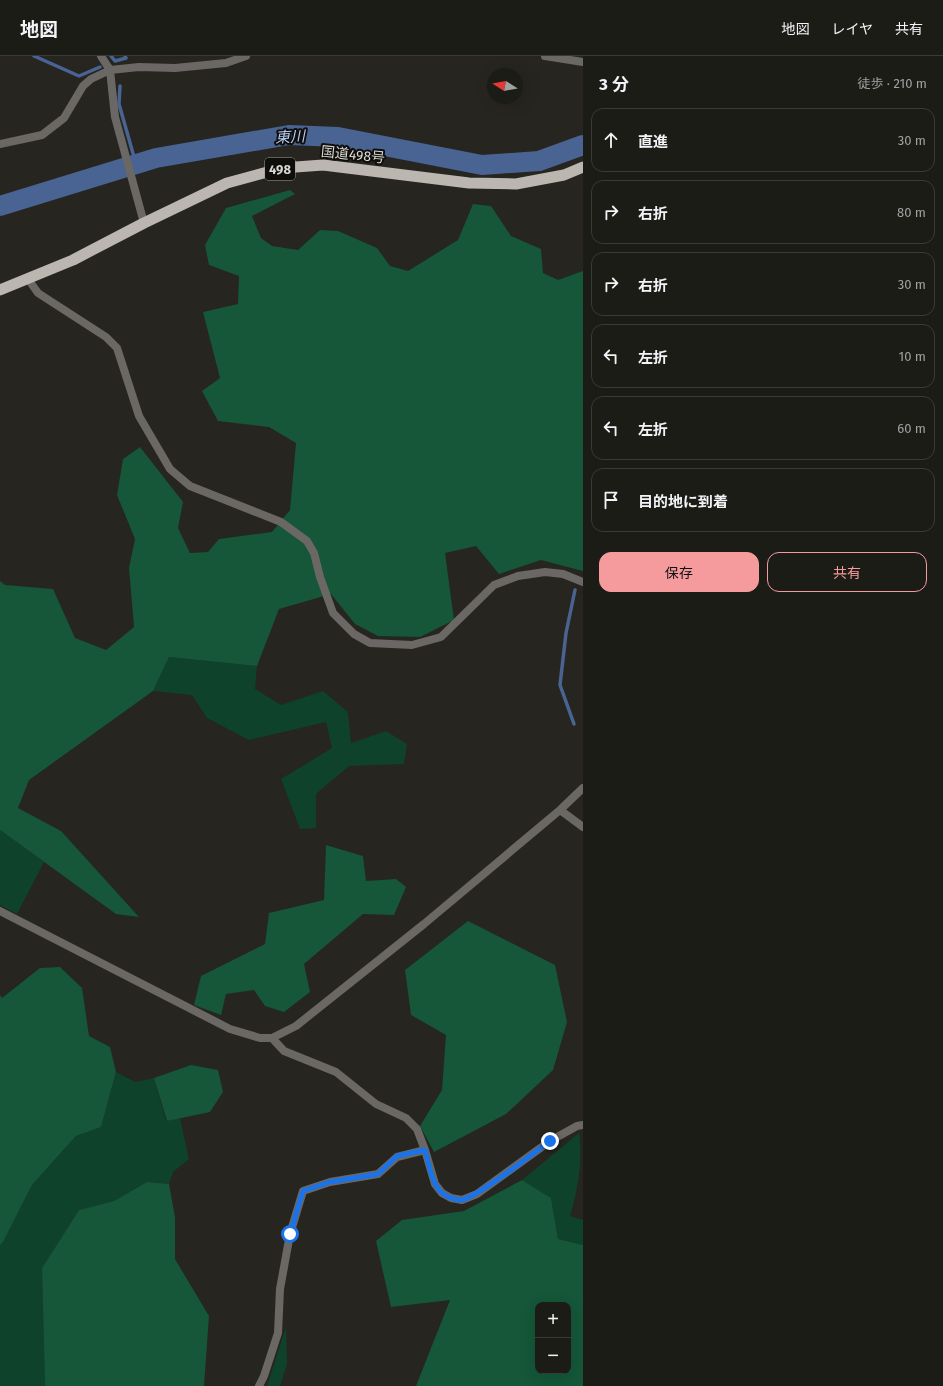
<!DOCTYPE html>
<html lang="ja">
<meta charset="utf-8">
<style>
:root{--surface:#1c1c17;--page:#252520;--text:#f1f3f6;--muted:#a0a1a1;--line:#3a3a36;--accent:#f59b9e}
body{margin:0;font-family:"Fira Sans","Noto Sans JP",sans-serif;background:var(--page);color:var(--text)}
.controls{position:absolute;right:12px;bottom:12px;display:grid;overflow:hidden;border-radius:8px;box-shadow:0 4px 16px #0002}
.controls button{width:36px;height:36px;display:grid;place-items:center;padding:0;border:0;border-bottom:1px solid var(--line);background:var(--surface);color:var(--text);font:20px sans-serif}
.compass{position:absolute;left:487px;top:12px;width:36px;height:36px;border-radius:50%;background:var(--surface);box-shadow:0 4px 16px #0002;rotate:281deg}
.stop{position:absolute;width:12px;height:12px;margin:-9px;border:3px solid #1a73e8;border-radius:50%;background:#fff}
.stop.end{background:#1a73e8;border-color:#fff;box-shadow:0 1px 4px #0008}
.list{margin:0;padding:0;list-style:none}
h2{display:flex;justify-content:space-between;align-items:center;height:52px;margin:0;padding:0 16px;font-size:17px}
h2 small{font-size:13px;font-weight:400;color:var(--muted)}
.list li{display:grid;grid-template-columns:26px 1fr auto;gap:12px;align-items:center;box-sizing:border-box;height:64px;margin:0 8px 8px;padding:0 8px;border:1px solid var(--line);border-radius:12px}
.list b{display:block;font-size:15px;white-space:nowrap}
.list em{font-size:13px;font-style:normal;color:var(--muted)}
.actions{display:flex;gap:8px;padding:12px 16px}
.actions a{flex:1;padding:9px 0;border:1px solid var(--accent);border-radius:12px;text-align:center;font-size:14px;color:var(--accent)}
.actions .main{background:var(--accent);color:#111}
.icon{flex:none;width:22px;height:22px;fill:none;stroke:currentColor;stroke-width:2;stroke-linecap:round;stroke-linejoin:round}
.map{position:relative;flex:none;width:583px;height:1330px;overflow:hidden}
header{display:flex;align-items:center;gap:24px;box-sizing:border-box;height:56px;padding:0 20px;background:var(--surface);border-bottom:1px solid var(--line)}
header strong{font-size:19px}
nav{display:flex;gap:22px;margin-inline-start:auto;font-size:14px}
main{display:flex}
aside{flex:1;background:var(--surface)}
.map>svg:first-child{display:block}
</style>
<header>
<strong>地図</strong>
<nav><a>地図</a><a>レイヤ</a><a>共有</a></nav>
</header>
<main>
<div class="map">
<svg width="583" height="1330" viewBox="0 0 583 1330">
<rect width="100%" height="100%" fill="#26251f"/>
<path fill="#0f422a" d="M169,601l88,9 -2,23 26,16 42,-14 25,21 3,31 35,-12 21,13 -3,20 -55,2 -33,28v34l-16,1 -19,-50 51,-31 -6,-26 -77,18 -42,-22 -15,-23 -39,-4z
M0,774l44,32 -27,52 -17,-9z
M116,1016l19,10 19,-4 12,43 14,-3 9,41 -16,13 -4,12 -22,-2 -33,19 -35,9 -37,58 3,118h-45v-141l3,-3 29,-57 44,-49 25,-9z
M579,1077c4,27 -1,57 -9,83l13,4v25l-25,-6 -7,-41 -29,-18z
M286,1271l1,37 -7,22h-13z"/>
<path fill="#155738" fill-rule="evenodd" d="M290,134l5,4 -43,22 9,22 11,8 26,4 22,-20 18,1 39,17 13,18 18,5 50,-31 15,-36 18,2 20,30 30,13 2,24 15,7 25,-9v300l-42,-11 -42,14 -23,-28 -31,7 9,67 -34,17 -42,-1 -23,-12 -24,-30 -52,15 -22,57 -88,-9 -16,34 -124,89 -11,28 43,23 78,86 -23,-3 -116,-84v-249l5,4 48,4 22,49 31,12 28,-23 -5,-59 6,-29 -18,-44 6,-36 17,-12 43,55 -5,26 12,25 18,-1 11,-13 53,-7 18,-22 6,-67 -27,-16 -51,-6 -16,-30 18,-13 -17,-66 35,-8 1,-28 -30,-11 -4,-20 21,-37z
M326,789l37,11 3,25 30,-2 10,8 -12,28 -31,-1 -59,50 6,28 -26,20 -19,-6 -11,-16 -28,4 -5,21 -27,-10 7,-29 64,-32 4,-31 55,-13z
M468,865l87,44 12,57 -14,48 -47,44 -72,38 -14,-26 22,-36 4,-55 -35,-20 -6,-45z
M60,911l22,21 7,48 21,11 6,25 -15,55 -25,9 -44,49 -29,57 -3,3v-250l2,3 38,-30z
M191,1009l27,5 5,22 -13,20 -43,9 -13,-43z
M522,1124l29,18 7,41 25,6v141h-167l34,-86 -59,7 -15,-66 26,-21 62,-9zM538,1249h30v66h-30z
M147,1126l22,2 6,33v42l34,57 -5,70h-159l-3,-118 37,-58 35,-9z"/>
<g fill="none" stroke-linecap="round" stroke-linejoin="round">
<path stroke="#496393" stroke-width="3.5" d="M34,0l45,20 21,-9
M111,0l4,5 11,-3 -1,-2
M120,30l-1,18 17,60
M574,668l-14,-39 6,-52 9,-43"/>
<path stroke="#496393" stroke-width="20" d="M0,150l156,-48 133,-23 49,2 144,28 57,-4 44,-16"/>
<path stroke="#6a6764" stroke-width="8" d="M101,0l9,14 5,47 29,106
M545,0l38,6
M0,88l42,-9 22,-17 19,-32 8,-7 19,-9 29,-3 36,1 51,-5 20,-7
M28,223l10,14 68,44 11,11 22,68 31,53 20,17 91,36 26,19 7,12 6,24 13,36 21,21 16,9 42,2 29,-8 53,-52 24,-9 27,-4 18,2 20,8
M560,754l23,17
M0,855l230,118 30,9h12l24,-12 128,-102 136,-114 23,-22
M272,982l12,13 52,21 40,32 30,14 11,11 8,21 10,34 7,9 9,5 11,2 15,-6 73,-53 27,-15 6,-1
M259,1330l5,-10 14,-43 2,-44 10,-55 13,-43 27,-9 48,-8 19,-17 28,-7"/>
<path stroke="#bcb6b0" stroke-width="11" d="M0,234l73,-30 71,-37 83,-40 55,-15 41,-3 146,18 47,1 48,-9 19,-8"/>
</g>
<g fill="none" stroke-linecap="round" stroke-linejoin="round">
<path stroke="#1a73e8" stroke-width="5" d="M290,1178l13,-43 27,-9 48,-8 19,-18 28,-6c4,13 6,32 16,42 5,5 14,8 20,8 14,-1 74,-48 89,-59"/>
</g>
<g text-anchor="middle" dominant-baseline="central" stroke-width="4" stroke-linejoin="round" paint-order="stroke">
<rect fill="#0f0e0b" stroke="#9d9c98" stroke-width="1" x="265" y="102" width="30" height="22" rx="3"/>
<g font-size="13" font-weight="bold" fill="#dad9d5">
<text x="280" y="113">498</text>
</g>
<g font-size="14" fill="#dad9d5" stroke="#0f0e0b">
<text transform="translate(353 99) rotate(6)">国道498号</text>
</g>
<g font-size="15" font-style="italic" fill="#b5cefa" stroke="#0f0e0b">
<text transform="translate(290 81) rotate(-3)">東川</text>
</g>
</g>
</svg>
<div class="controls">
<button>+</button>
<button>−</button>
</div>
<svg class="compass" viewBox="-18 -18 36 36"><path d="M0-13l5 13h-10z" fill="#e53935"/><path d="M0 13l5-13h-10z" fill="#a0a1a1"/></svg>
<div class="stop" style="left:290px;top:1178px"></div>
<div class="stop end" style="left:550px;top:1085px"></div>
</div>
<aside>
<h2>3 分<small>徒歩 · 210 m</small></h2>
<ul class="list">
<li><svg class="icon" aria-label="ahead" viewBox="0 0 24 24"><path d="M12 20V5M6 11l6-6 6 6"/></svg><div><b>直進</b></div><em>30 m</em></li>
<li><svg class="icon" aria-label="right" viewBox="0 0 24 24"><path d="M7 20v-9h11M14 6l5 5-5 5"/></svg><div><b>右折</b></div><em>80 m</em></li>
<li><svg class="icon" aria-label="right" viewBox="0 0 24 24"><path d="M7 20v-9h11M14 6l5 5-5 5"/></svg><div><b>右折</b></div><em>30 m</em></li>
<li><svg class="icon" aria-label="left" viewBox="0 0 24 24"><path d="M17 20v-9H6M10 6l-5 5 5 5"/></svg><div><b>左折</b></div><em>10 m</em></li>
<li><svg class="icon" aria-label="left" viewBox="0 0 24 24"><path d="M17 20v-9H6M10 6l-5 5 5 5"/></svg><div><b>左折</b></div><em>60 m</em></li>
<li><svg class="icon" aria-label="arrive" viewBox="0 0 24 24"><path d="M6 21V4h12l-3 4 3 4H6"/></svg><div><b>目的地に到着</b></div></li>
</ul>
<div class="actions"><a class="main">保存</a><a>共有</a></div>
</aside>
</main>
